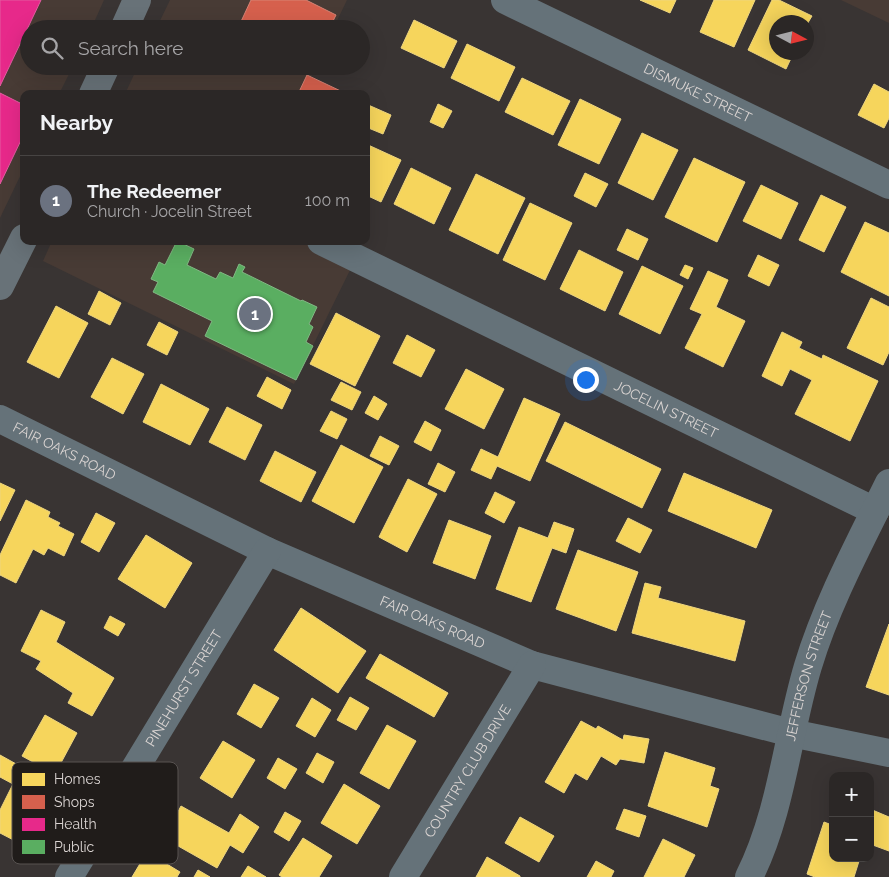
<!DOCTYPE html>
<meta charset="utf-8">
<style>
:root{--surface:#2b2726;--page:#373332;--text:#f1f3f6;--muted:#a6a5a7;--line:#474443;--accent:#bca0f2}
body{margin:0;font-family:Raleway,sans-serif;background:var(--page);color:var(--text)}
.controls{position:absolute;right:15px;bottom:15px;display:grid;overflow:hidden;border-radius:10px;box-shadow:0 5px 20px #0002}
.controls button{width:45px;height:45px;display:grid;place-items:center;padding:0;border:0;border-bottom:1px solid var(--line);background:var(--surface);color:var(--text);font:25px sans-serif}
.compass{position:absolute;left:769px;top:15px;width:45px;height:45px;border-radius:50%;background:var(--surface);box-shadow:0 5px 20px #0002;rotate:97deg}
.you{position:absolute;left:585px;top:379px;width:18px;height:18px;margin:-12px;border:4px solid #fff;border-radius:50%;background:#1a73e8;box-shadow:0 0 0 8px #1a73e833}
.badge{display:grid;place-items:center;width:32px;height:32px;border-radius:50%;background:var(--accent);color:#fff;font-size:16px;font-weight:700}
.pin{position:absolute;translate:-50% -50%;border:2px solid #fff;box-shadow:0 1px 5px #0006}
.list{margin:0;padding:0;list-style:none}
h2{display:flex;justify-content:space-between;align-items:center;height:65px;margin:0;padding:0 20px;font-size:21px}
h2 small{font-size:16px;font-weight:400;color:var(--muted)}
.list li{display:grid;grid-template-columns:32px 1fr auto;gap:15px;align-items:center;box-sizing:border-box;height:90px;padding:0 20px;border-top:1px solid var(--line)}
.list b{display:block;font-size:19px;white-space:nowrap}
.list p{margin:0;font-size:16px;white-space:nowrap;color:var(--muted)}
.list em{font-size:16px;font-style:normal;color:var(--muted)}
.icon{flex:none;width:28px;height:28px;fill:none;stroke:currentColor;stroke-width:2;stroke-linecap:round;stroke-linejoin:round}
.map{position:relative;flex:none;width:889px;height:877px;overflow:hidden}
.search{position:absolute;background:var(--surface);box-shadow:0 5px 20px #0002;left:20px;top:20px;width:350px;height:55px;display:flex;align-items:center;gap:12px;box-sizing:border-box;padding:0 18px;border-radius:28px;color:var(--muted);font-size:19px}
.panel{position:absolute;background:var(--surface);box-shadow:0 5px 20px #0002;left:20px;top:90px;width:350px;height:155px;border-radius:10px}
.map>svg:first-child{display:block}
</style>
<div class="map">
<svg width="889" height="877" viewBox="0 0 889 877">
<rect width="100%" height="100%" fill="#393433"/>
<path fill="#483b35" d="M0,0h104l-13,29h-62v37h44l-14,28h-35v74l-24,50z
M170,0h177l-14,29h-177z
M841,0h48v23z
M138,66h178l-13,28h-178z
M52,241h250l50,25 -58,118 -251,-123z"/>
<path fill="#f6d55c" stroke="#eed57f" d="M640,0h36l-6,13z
M714,0h41l-21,47 -34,-15z
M772,0h7l33,16 -6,10v-4h-30v30h18l-8,17 -38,-19z
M414,20l43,21 -13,27 -43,-20z
M467,44l48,23 -16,34 -48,-23z
M522,78l48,23 -17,34 -48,-23z
M874,84l15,8v26l-5,10 -26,-13z
M580,99l41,20 -22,45 -41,-19z
M366,104l25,11 -8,19 -17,-7z
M438,104l14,7 -9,17 -13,-6z
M642,133l36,17 -25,50 -35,-17z
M366,144l35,16 -20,42 -15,-7z
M694,158l51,24 -28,60 -52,-25z
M411,168l40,20 -17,36 -40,-20z
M585,173l23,11 -12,23 -22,-11z
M476,174l49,24 -27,56 -49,-24z
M761,185l37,18 -17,36 -38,-18z
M821,195l25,12 -22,45 -25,-12z
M530,203l42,20 -27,57 -42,-20z
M865,222l24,11v63l-48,-24z
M627,229l21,10 -10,21 -21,-10z
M579,250l44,22 -18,39 -45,-22z
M758,255l21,10 -10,21 -21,-10z
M685,265l8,3 -5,11 -8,-4z
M642,266l41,20 -23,48 -41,-20z
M708,271l20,9 -12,27 29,14 -22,46 -38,-19 17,-34 -12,-5z
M99,291l22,12 -11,22 -22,-11z
M871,298l18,9v45l-6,13 -36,-17z
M56,306l32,17 -29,55 -32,-16z
M336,313l44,23 -25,50 -45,-22z
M159,322l19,10 -11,23 -20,-10z
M782,332l20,10 -3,6 23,11 1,-4 55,26 -28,60 -55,-27 17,-34 -22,-11 -8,17 -20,-10z
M407,335l28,15 -14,27 -28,-14z
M112,358l32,16 -21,40 -32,-17z
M466,369l38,20 -20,40 -39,-20z
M267,377l24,13 -9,19 -25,-13z
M341,382l20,10 -9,18 -21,-10z
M161,384l48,25 -19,36 -47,-23z
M374,396l13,8 -9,16 -13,-7z
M524,398l36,16 -30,67 -33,-15 -6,13 -20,-9 10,-21 17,8z
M227,407l35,18 -17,35 -36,-18z
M331,411l16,8 -10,20 -17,-8z
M425,421l16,9 -10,21 -17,-9z
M565,422l96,47 -19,39 -96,-47z
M380,436l19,10 -10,19 -19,-9z
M341,445l42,22 -29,56 -42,-22z
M275,451l41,21 -15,30 -41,-21z
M438,463l17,9 -10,20 -17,-8z
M684,473l88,37 -16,38 -88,-37z
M408,479l29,15 -30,58 -28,-15z
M0,483l15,7 -15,31z
M495,492l20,10 -11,21 -19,-10z
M26,500l24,12 -2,5 12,6 -2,3 16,8 -10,22 -16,-8 -4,7 -11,-6 -17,34 -16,-8v-20z
M96,513l19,10 -16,29 -18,-10z
M628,518l24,12 -12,23 -24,-12z
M449,520l42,16 -16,43 -42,-16z
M554,522l20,7 -8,24 -14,-5 -21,54 -35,-13 23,-62 29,11z
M146,535l46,28 -27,45 -47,-29z
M578,550l60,22 -22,59 -60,-22z
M645,583l16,4 -3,11 87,23 -10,40 -103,-28z
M301,608l65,43 -28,42 -64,-43z
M41,610l24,12 -9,20 58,36 -22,38 -24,-13 5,-10 -37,-24 5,-8 -20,-10z
M110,616l15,8 -7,12 -14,-8z
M889,624v71l-23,-8z
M380,654l68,39 -14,24 -68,-39z
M254,684l25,14 -18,30 -24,-14z
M350,697l19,11 -13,22 -19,-10z
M312,698l19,12 -16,27 -19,-11z
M45,715l32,18 -22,41 -33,-18z
M581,721l15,8 2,-3 25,14 1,-5 25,4 -5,24 -24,-4 -4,6 -15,-9 -14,24 -12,-7 -11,20 -19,-11z
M387,725l29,16 -27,48 -29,-16z
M223,741l32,19 -23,38 -32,-20z
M665,752l50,16 -5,18 9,3 -12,38 -59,-21z
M317,753l17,9 -11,21 -17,-10z
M0,755l27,15 -6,11 31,16 -25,50 -27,-14v-23l13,-26 -13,-7z
M278,758l19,11 -12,20 -18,-11z
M344,784l36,22 -23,38 -36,-21z
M181,806l48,27 11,-19 19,13 -16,26 -13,-8 -13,23 -53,-30z
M624,809l22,7 -7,21 -23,-8z
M870,809l19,8v34l-19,-7z
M285,812l16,9 -12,20 -15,-9z
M520,817l34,19 -15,26 -34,-19z
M824,822l8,3 1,-2v35h27l-6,19h-39l-8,-3z
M303,838l29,18 -13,21h-37l-3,-2z
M663,839l32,16 -11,22h-40z
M147,852l33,20 -3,5h-45z
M487,857l33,19v1h-44z
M596,861l18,10 -3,6h-24z
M248,866l18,11h-25z
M198,870l12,7h-16z"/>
<path fill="#d6604d" stroke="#d78375" d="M251,0h55l30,15 -7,14h-89l-2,-1z
M307,75l40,19h-49z"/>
<path fill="#e7298a" stroke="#e35ca0" d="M0,0h41l-41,86z
M0,93l24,12v29l-24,50z"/>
<path fill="#5aae61" stroke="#80b983" d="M177,241l17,8 -7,16 29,14 4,-7 13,6 6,-14 6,3 -3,5 59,29 1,-1 15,7 -8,17 4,3 -7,15 7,4 -17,34 -91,-44 7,-15 -59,-29 5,-10 -7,-3 8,-17 6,3z"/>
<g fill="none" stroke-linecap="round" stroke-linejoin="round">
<g stroke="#657279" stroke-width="28">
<path id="s1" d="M505,0l384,185"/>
<path id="s2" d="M321,241l554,270"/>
<path id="s3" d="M0,419l267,132 265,114 259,68 98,20"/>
<path id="s4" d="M69,877l198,-326"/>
<path id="s5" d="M403,877l129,-212"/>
<path id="s6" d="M749,877c33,-66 38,-141 59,-211 19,-63 52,-124 81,-183"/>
</g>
<path stroke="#687278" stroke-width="28" d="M124,29l13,-29
M93,94l13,-28
M0,286l24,-48"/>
</g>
<g text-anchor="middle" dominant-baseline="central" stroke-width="5" stroke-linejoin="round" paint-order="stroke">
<g font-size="14" fill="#dad4d2" stroke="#201c1a">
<text stroke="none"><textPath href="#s1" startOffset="214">DISMUKE STREET</textPath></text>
<text stroke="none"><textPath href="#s2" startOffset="384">JOCELIN STREET</textPath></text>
<text stroke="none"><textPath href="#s3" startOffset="72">FAIR OAKS ROAD</textPath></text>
<text stroke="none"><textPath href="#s3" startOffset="478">FAIR OAKS ROAD</textPath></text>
<text stroke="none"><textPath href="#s6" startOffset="210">JEFFERSON STREET</textPath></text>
<text stroke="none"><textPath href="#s4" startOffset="221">PINEHURST STREET</textPath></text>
<text stroke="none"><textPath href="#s5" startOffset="124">COUNTRY CLUB DRIVE</textPath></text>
</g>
</g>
<rect x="12" y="762" width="166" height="102" rx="8" fill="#201c1a" stroke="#585351" stroke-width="1"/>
<rect x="22" y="773" width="23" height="13" fill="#f6d55c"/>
<rect x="22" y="795" width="23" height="14" fill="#d6604d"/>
<rect x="22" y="818" width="23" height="13" fill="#e7298a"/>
<rect x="22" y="840" width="23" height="14" fill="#5aae61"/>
<g font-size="14" fill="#dad4d2">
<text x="54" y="784">Homes</text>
<text x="54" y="807">Shops</text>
<text x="54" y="829">Health</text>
<text x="54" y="852">Public</text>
</g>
</svg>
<div class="controls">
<button>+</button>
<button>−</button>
</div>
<svg class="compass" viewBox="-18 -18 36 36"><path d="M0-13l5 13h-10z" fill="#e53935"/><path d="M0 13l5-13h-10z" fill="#a6a5a7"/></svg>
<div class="you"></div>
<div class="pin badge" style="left:255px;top:314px;background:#6b7280">1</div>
<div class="search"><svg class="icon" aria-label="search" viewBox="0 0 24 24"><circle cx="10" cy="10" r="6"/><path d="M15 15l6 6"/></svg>Search here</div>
<section class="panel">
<h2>Nearby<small></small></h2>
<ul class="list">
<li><span class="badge" style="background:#6b7280">1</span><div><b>The Redeemer</b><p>Church · Jocelin Street</p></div><em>100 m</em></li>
</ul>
</section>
</div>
